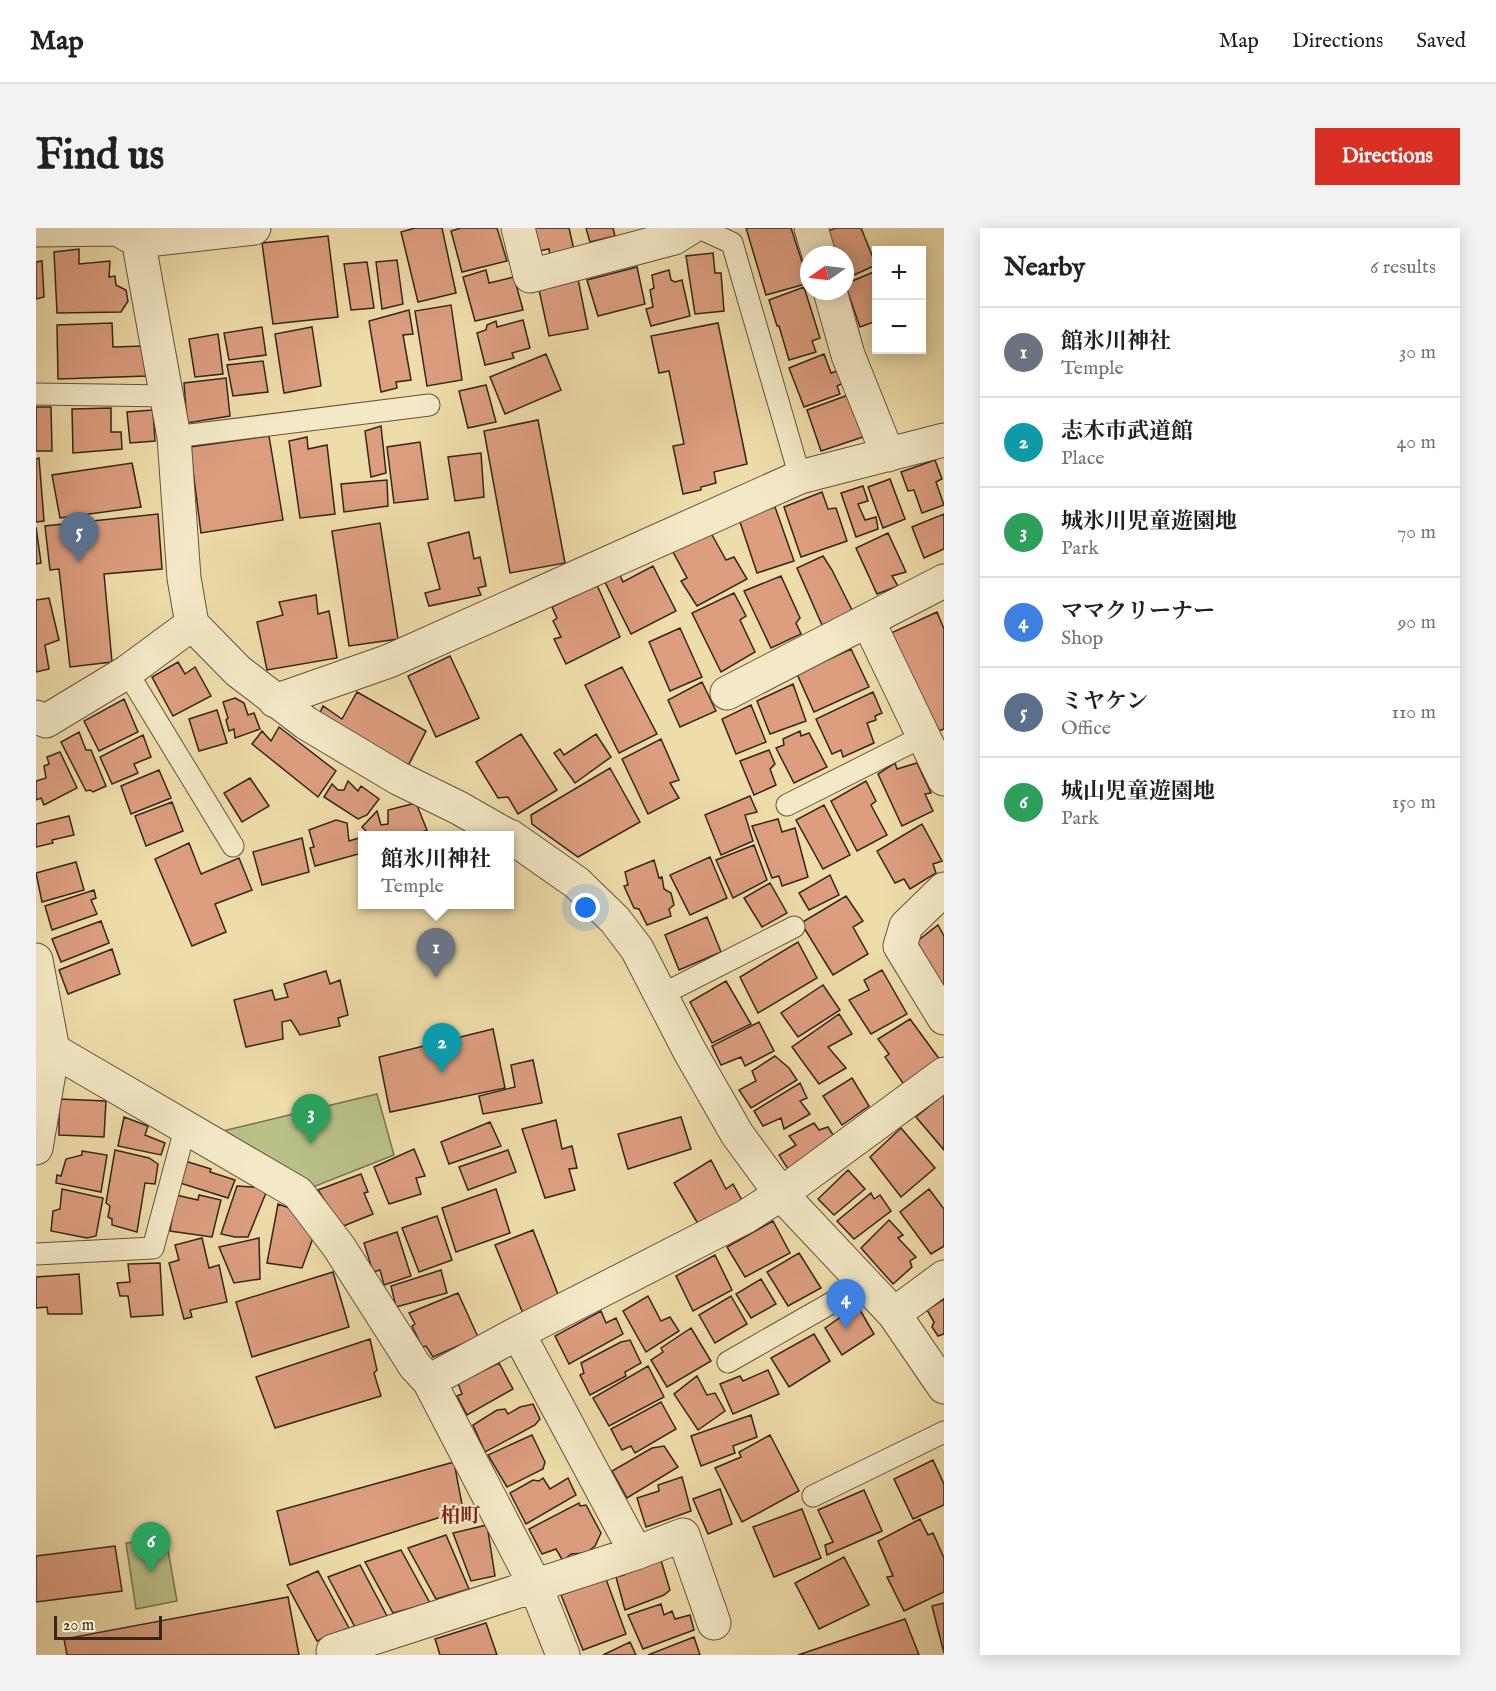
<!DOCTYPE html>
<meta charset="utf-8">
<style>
:root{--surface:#fff;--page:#f2f2f2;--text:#202124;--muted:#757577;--line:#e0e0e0;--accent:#d93025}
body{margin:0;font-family:"IM FELL English","Noto Serif JP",serif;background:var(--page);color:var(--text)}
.controls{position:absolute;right:18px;top:18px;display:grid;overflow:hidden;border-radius:0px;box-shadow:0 3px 15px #0003}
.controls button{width:54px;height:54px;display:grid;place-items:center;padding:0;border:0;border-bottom:2px solid var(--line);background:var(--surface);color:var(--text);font:30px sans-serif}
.compass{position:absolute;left:764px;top:18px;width:54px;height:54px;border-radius:50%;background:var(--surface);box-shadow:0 3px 15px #0003;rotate:256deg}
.scale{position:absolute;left:18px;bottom:15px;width:108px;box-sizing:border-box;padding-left:6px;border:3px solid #34261a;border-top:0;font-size:16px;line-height:21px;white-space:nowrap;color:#34261a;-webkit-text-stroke:4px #f4e9c7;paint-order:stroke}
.you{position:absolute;left:550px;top:680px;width:21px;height:21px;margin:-15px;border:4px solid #fff;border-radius:50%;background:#1a73e8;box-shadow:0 0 0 9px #1a73e833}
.badge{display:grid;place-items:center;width:39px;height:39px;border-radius:50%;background:var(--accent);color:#fff;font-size:20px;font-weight:700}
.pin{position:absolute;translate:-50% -50px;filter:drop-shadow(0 2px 3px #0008)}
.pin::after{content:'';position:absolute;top:32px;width:21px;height:18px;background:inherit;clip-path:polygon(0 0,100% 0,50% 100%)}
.popup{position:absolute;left:322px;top:603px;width:156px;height:78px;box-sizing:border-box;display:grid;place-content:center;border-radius:0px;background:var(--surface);filter:drop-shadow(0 2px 4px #0005);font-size:20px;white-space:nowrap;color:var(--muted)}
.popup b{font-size:22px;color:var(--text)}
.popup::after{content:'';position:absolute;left:50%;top:100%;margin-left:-12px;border:12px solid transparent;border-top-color:var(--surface)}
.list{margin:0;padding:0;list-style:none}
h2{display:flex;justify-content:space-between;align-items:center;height:78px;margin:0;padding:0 24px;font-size:26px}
h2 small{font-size:20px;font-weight:400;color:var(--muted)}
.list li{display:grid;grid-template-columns:39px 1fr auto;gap:18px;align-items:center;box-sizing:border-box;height:90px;padding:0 24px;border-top:2px solid var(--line)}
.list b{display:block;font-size:22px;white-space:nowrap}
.list p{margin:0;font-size:20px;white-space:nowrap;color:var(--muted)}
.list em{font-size:20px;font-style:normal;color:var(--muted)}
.map{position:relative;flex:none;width:908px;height:1427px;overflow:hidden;border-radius:0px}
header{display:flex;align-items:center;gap:36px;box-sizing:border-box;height:84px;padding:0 30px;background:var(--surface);border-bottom:2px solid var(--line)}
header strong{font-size:28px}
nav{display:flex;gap:33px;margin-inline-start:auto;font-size:21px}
.intro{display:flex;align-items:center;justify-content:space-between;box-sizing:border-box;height:144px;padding:0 36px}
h1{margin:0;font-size:42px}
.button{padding:15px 27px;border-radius:0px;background:var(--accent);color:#fff;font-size:21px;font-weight:700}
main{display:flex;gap:36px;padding:0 36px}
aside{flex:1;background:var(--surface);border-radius:0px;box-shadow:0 3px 15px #0003}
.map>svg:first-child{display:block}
</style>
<header>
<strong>Map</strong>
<nav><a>Map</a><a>Directions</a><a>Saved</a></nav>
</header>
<div class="intro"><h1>Find us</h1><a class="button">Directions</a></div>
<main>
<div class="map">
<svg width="908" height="1427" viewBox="0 0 908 1427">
<rect width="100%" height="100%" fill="#eedda9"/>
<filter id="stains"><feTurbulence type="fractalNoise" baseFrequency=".00333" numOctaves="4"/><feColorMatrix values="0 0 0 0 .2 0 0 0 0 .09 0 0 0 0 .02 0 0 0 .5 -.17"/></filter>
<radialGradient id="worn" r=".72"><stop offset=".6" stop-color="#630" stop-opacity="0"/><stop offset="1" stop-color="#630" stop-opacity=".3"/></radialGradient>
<path fill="#b9c188" stroke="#767451" stroke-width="1.5" d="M341,866l17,61 -91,36 -89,-58z
M130,1311l11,62 -41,8 -10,-66z"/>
<path fill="#dc9e7f" stroke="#34261a" stroke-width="1.5" d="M379,0h27l14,65 -38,9 -17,-70z
M425,0h36l10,33 -45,11 -11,-41z
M497,0h36l5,22 -24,6 -1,-7 -10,2z
M550,0h27l2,8 -25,6z
M710,0h45l18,55 -43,12z
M800,0h25l15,37 -31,14v-24h-11l-9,-23z
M292,8l10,81 -65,7 -11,-81z
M43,21v15l31,-3 -1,16 6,-1 1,9 10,5 2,11 -7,11 -64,1 -3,-61z
M677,25l2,20h6l3,38 -29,3 -9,-58z
M361,32l6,44 -21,5 -6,-47z
M6,33l2,36 -8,2v-37z
M331,34l7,46 -23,2 -7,-46z
M601,39l8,37 -47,12 -11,-36z
M450,42l3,13 25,-6 9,33 -48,11 -12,-44z
M633,42l2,10 4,2 7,-2 8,36 -39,10 -5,-17 7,-2 -3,-17 4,-2 -2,-13z
M840,43v50l-16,6 -15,-43z
M542,51l10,50 -39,7 -10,-46z
M768,59l16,51 -8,3 4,11 -27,8 -10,-34h-2l-8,-26z
M415,77l11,75 -35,6 -12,-75z
M373,82l4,24 -10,1 8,45 -15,2 1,6 -16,4 -12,-71z
M487,92l7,28 -18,5 2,5 -29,7 -8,-32 9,-3 1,-5 9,-4 1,6z
M76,95l1,24 31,-1 3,30 -89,3 -1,-54z
M682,95l29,141 -33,8 2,11 -15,4v3l-18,4 -10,-48 11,-2 -15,-73 -10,2 -8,-37z
M226,99l4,28 -37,5 -5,-27z
M276,99l9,59 -37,7 -9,-59z
M182,106l5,40 -28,3 -6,-38z
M510,126l15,36 -56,24 -15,-37z
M788,126l7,19 9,-3 3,13 -6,3 3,8 -36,13 -15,-39z
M227,133l5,31 -35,4 -6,-31z
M190,150l4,38 -43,7 -3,-40z
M450,157l10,37 -28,6 -9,-37z
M812,167l15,42 -42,14 -14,-41z
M0,179h15l1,44h-16z
M75,180v24h10l1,17 -49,4 -1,-44z
M117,182l2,31 -25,2 -3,-31z
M502,192l27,143 -55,10 -26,-142z
M345,198l5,47 -15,4 -6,-46z
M233,208l14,84 -82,13 -11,-86z
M271,209l1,12 19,-4 8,69 -35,4 -11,-77z
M384,214l8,57 -34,4 -7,-56z
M445,225l3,44 -29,4 -7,-44z
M3,230l5,63 -8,1v-63z
M899,232l7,19 -6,3 8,23 -22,8 -8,-23 -6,1 -7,-19z
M96,235l9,44 -81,11 -8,-43z
M854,251l15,40 -22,9 -15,-41z
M351,252l1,26 -44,6 -3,-28z
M827,258l5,15 -10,3 7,16 11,-3 2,12 -22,8 -15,-44z
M786,264l6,17 8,-1 11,33 -46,16 -17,-50z
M739,279l19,54 -37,12 -18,-54z
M122,286l4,55 -58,5 8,88 -42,5 -11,-98 -9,1 -5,-44z
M908,286v35l-20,9 -12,-31z
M344,295l18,116 -49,7 -17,-115z
M0,299l5,36 -5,1z
M433,304l5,27 6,-2 6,29 -8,2 3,7 -52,11 -4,-13 15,-4 -12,-46z
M675,305l15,27 8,-3 13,22 -50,27 -16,-25 6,-3 -14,-26z
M852,305l18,39 -14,4 6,10 -21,8 -21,-46z
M787,328l9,14 21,42 -31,13 -25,-57z
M617,338l23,45 -45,23 -26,-52 15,-7 3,7z
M745,348l19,42 -4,5 5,11 -30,14 -27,-57z
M561,357l23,52 -54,27 -12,-25 7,-2 -8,-16 4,-3 -5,-11z
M698,365l12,23 -6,4 15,32 -34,20 -29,-59z
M280,367l2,19 11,-3 8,47 -70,12 -10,-48 26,-7 -4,-13z
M13,370l10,42 -14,5 4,24 -13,3v-72z
M901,384l7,17v100l-9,3 -44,-99z
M644,400l22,49 -32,14 -21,-49z
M815,421l18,38 -55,25 -17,-38z
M414,428l29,62 -43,19 -28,-61z
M142,434l7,12 10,-7 16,29 -38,20 -21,-39z
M586,439l35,67 -38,19 -34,-68z
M666,454l14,29 -36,16 -12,-27z
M757,456l13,37 -36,13 -13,-33z
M321,464l69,39 -18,35 -89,-51 4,-9 19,13z
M837,464l9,21 -7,3 1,4 -9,3 7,20 -31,14 -2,-7 -9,4 -16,-35z
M199,470l9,5 4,12 6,-2 6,16 -25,9 -1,-9 -5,2 -3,-11 2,-2 -5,-16z
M88,471l14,33 -39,19 -15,-30z
M715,477l15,37 -30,12 -14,-35z
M181,482l10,33 -28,8 -10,-32z
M243,499l57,44 -18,26 -66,-53 10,-13 9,10z
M764,503l1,5 8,-3 18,34 -33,16 -18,-35 8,-3 -1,-6z
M43,504l7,18h5l15,36 -13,6 -3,-2 -4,1 -25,-49z
M485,506l36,56 -39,24 -10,-17 -10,1 -22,-36z
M560,506l15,23 -36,26 -21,-30 6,-4 4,6z
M107,507l8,22 -17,7 4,9 -26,11 -12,-27z
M625,511l18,41 -9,3 9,15 -31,16 -26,-55z
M733,522l6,14 -5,5 6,16 -22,10 -14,-34z
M24,524l17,36 -33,17 -3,-7 -5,2v-19l10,-3 -2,-12 5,-2 -2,-7z
M859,535l2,6 20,-6 14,30 -6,1 8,17 -31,15 -24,-52z
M574,540l30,54 -62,35 -46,-33 -1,-9z
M123,542l12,28 -40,16 -10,-28z
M214,550l19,28 -27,16 -18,-29z
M312,553l10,10 3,-5 18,13 -12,16 -9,4 -34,-22 8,-13 6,6h6z
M830,553l10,20 -5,4 16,30 -30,16 -26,-50z
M714,568l7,16 -12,3 8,26 -32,14 -16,-40z
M136,574l11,29 -37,15 -11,-30z
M380,575l11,27 -15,6h-41l-9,-9 15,-16 4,14 7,-1v-14z
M788,577l26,50 -27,14 -27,-49z
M33,588l5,19 -22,5 1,3 -17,4v-23z
M742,591l4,13 13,-4 13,49 -26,9 -3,-10 -7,2 -20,-52z
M300,592l11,3 2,18 13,-4v16l-47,13 -5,-18 4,-1 -5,-17z
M886,596l20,37 -9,3 3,9 -26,16 -6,-10 -9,4 -18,-32z
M266,610l7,34 -47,13 -9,-33z
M153,615l12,31 38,-16 13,32 -37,14 11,28 -34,14 -37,-87z
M718,617l13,35 -34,18 -17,-38z
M674,629l17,41 -37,17 -20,-40z
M618,632l5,18 3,-1 2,12 7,4 3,12 -5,4 2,7 -24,9 -8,-16 -5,-1 -10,-22 4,-1 -3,-13z
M40,634l8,28 -42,12 -6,-29z
M794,647l9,20 -30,15 -10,-17z
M734,655l17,30 -25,14 -18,-29z
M58,662l2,8 -5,2 6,14 -45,16 -7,-24z
M810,668l17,25 -10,6 15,27 -35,21 -32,-52z
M671,689l14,35 -42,18 -14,-35z
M65,693l8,22 -48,19 -9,-23z
M902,697l6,11v50l-2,1 -27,-44z
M762,714l19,36 -59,35 -18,-36z
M76,721l8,25 -52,20 -9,-24z
M846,742l25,44 -36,20 -22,-34 20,-10 -5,-10z
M290,743l4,13 10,-4 8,35 -10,3 2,8 -40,9 -9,-15 -9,2 1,17 -37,8 -12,-47 38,-10 3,10 13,-3 -4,-13z
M690,753l25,43 -39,19 -22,-41z
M787,757l17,25 -42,27 -17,-24z
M803,786l13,20 -24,13 18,21 -27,16 -27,-37z
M874,791l30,41 -33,29 -22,-32 4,-3 -11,-15z
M723,794l15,29 -29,15 -4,-9 -20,8 -9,-19z
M457,801l12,59 -115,24 -11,-55z
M739,828l14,12 8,12 -46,28 -12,-18 17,-9 -4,-10z
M497,832l9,43 -59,11 -4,-18 36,-9 -4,-22z
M816,850l17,28 -27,19 -19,-29z
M764,855l7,15 -7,3 10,13 -26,15 -3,-11 -18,8 -9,-15z
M908,866v56l-28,-33z
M23,871l47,2 -2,36 -45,-2z
M88,889l24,9 -3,9 20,8 -4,12 -43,-9z
M645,889l10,32 -63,20 -10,-35z
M520,892l6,29 10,-3 5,22 -8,1 6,21 -30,8 -23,-69z
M454,894l11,24 -52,18 -8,-22z
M778,895l5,7 9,-3 9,14 -49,28 -9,-14 17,-10 -7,-9z
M865,900l34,40 -34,29 -31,-40z
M378,921l11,27 -9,2 5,16 -32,10 -15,-37z
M79,922l34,8 9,6 -3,20 -10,-1 -8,49 -25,-7v-6l-4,-2 2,-11 -4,-3z
M472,922l8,22 -48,18 -9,-23z
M46,923l25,4 -6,37 -45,-9 1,-8 4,1 5,-17 16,-4z
M675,932l15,29 7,-5 11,20 -43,25 -27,-46z
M149,933l26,8 -1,3 25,8 -7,18 -48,-15z
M812,942l17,19 -31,26 -16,-16z
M325,946l7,18 -4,1 9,21 -32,13 -23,-37z
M201,958l31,2 -20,49h-13l-14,-3z
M26,961l41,9 -7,38 -9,2 -36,-7 2,-20 7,-2z
M460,961l14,44 -54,19 -14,-44z
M893,961l15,20v37l-13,8 -31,-42z
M835,965l3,6 6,-4 11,16 -37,28 -17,-18z
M140,967l22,5 1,-5 22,5 -9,37 -42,-6z
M242,976l22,8 14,23 -12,33 -35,-5z
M401,988l15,44 -33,12 -17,-44z
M853,992l14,15 -5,3 18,19 -6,4 2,6 -19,17 -32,-36z
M737,993l17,32 -45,24 -18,-30z
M497,1002l26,67 -35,19 -29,-71z
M361,1004l14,44 -27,9 -4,-15 -7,2 -9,-29z
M166,1010l7,30 10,-3 8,37 -37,8 2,7 -8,2 -15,-56 10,-3 -4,-15z
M223,1010l1,41 -26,4 -15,-36z
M763,1025l22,35 -33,18 -21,-34z
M679,1027l17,35 -39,21 -17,-35z
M124,1035l3,52 -32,2 -3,-21h-8l-3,-13 13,-1 -2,-18z
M405,1042l6,23 -51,14 -5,-21z
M297,1044l16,55 -97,30 -16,-55z
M43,1046l3,40h-34l-1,-7 -11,1v-31z
M725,1051l15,25 -25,14 -15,-24z
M422,1065l20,44 -45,20 -7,-11 -4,1 -10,-21 3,-2 -6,-11z
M612,1068l13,25 9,-4 9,14 -33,21 -23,-41z
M695,1068l16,28 -32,19 -16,-28z
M908,1071v35l-6,2 -6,-9 2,-5 -7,-12z
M824,1082l14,24 -32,21 -17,-27 20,-14 2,4z
M565,1083l5,12 10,-5 7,16 -54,30 -14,-28z
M655,1100l20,33 -44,26 -16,-27 12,-8 -2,-4z
M778,1106l16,27 -41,26 -18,-29z
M334,1111l7,31 -3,3 7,23 -106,32 -19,-51z
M594,1112l11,23 -16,9 1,4 -36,19 -10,-20 4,-2 -3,-10 40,-21z
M463,1135l14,26 -46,26 -10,-19 5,-2 -4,-11z
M612,1138l16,31 -55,29 -16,-28z
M732,1142l11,24 -46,20 -13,-30 20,-8 3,5z
M661,1148l10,19 8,-2 10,18 -27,19 -24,-36z
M625,1174l15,27 -41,24 -4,-7 -9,4 -11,-21z
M497,1176l7,15 -5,6 -50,27 -12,-27 24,-15 8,-1 3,5 12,-7z
M715,1187l6,22 -24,9 2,7 -34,13 -10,-30z
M496,1207l13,27 -2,7 -36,18 -19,-32z
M734,1207l29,56 -57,31 -27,-54 26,-11 -2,-5z
M628,1218l14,21 -51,31 -15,-27 40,-23z
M897,1232l11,24v21l-31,14 -19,-40z
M418,1234l9,48 -173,55 -13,-54z
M646,1249l9,34 -45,16 -9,-29 22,-7 -1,-6z
M507,1250l7,11 18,-11 8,17 -50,29 -16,-31 23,-13 6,1z
M684,1261l12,35 -24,10 -15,-35z
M828,1262l18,41 -55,24 -2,-10 8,-3 -15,-32z
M543,1275l1,3 6,-1 15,28 -6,13 -9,7 -15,1 -8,7 -7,-12 -14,5 -13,-25z
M766,1281l19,49 -47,19 -21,-50z
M884,1291l8,16 5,-2 11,25v34l-40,19 -17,-34 6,-1 -15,-35z
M451,1297l8,51 -24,5 -18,-48z
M410,1307l23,54 -33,10 -28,-51z
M79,1318l7,45 -86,11v-46z
M365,1322l29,53 -37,10 -28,-51z
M624,1329l10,33 -6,5 -39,15 -9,-33 8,-2 -2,-4z
M808,1329l25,48 -50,24 -24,-46z
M324,1337l27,51 -32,11 -27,-50z
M282,1343l31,57 -32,13 -30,-56z
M570,1351l20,55 -43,16 -22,-55z
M252,1369l11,58h-232l-3,-16z
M908,1375v50l-12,-47z
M625,1376l3,11 8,-4 3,8 15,-4 4,15 -51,19 -15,-34z
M869,1391l14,36h-121z
M450,1395l11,32h-57l-5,-16z
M658,1409l6,18h-52z
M594,1414l6,13h-33z"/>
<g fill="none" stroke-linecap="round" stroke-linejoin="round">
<defs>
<path id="lane" d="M663,0l33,15 68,234
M0,166l132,2
M138,209l255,-32
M91,444l106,174
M751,577l137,-69
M625,767l133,-68
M0,1026l117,-6 32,-119
M692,1134l119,-68 14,-13
M777,1268l131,-64"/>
<path id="street" d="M100,0l38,209 10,141 8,46 46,47 68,52 92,55 61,30 49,28
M482,0l12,48 144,-38 16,-10
M775,0l8,27
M0,2l81,-1 22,12 115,-13
M794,63l18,64 40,100
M832,393l76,158
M691,465l217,-112
M239,473l114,-40 411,-184 144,-37
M0,489l10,4 81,-49 65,-48
M474,608l67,47 38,37 22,29 52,101 48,84 44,60 113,120 50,73
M908,661l-38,37 -6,20 44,72
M0,732l17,90 -17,98
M17,822l245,143 41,54 76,119 14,15 106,204 28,70
M858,1086l50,-37
M482,1105l118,220
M393,1153l89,-48 227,-116 36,-23 163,-120
M297,1423l303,-98 47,-18 31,88"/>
</defs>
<use href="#lane" stroke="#62543e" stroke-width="23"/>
<use href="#street" stroke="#62543e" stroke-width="35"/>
<use href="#lane" stroke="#f4e9c7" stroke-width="21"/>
<use href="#street" stroke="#f4e9c7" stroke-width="33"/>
</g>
<g text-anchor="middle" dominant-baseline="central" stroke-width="4.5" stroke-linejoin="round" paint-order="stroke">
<g font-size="20" font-weight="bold" fill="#7a1f14" stroke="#f4e9c7">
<text x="424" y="1288">柏町</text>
</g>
</g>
<rect width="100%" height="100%" filter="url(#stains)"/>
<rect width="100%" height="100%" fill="url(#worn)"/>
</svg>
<div class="controls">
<button>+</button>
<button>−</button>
</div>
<svg class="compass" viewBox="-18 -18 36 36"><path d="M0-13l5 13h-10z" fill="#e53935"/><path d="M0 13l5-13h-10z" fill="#757577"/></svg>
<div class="scale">20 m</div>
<div class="you"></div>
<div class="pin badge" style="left:400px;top:750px;background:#6b7280">1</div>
<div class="popup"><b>館氷川神社</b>Temple</div>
<div class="pin badge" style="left:406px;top:845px;background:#0f9aa8">2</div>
<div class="pin badge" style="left:275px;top:916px;background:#2e9e5b">3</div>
<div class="pin badge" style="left:810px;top:1101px;background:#3f7fe0">4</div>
<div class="pin badge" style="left:43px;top:334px;background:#5c6f8a">5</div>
<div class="pin badge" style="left:115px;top:1344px;background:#2e9e5b">6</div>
</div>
<aside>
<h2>Nearby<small>6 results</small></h2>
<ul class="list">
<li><span class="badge" style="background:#6b7280">1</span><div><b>館氷川神社</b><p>Temple</p></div><em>30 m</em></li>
<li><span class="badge" style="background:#0f9aa8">2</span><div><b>志木市武道館</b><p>Place</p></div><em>40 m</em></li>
<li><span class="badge" style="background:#2e9e5b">3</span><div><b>城氷川児童遊園地</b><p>Park</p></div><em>70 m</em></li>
<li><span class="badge" style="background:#3f7fe0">4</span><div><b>ママクリーナー</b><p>Shop</p></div><em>90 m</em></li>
<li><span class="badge" style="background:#5c6f8a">5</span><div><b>ミヤケン</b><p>Office</p></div><em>110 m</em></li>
<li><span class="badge" style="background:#2e9e5b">6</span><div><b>城山児童遊園地</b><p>Park</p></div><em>150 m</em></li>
</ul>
</aside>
</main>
